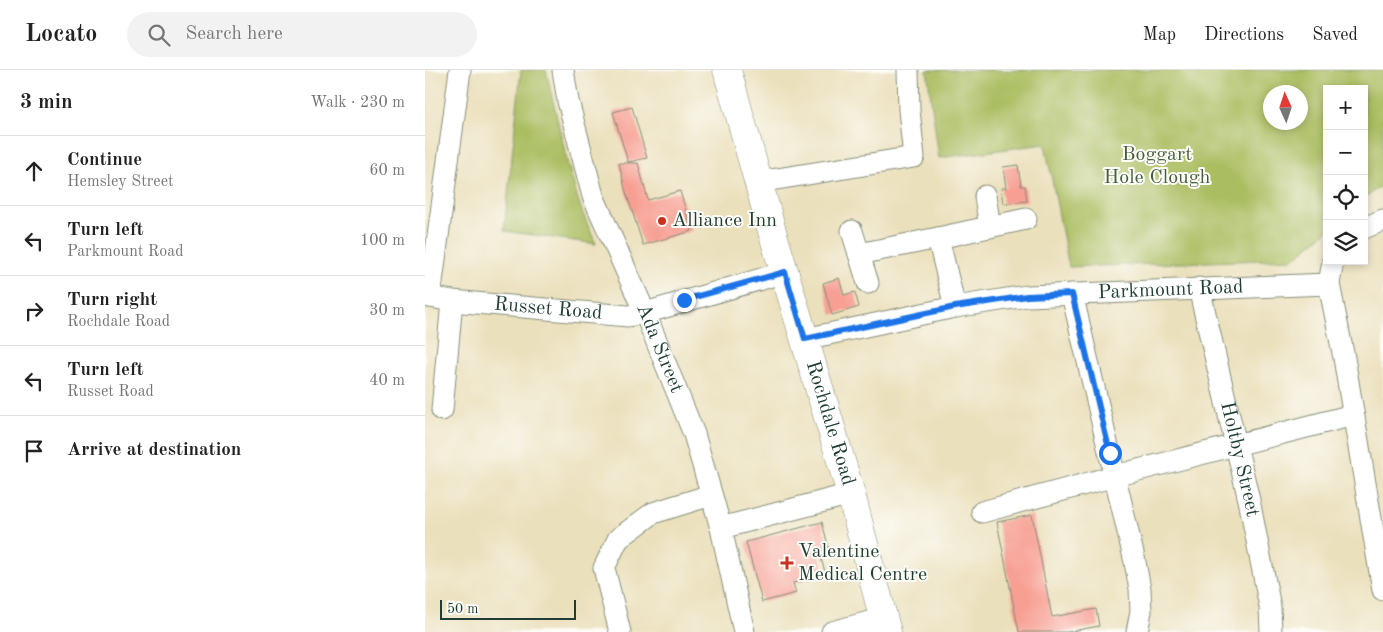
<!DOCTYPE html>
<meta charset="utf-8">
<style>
:root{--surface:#fff;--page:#f2f2f2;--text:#222;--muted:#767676;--line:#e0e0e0}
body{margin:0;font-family:"Old Standard TT",serif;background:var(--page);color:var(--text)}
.controls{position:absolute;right:15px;top:15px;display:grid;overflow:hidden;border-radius:0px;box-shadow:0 2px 8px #0003}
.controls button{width:45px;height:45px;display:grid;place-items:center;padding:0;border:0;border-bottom:1px solid var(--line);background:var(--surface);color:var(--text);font:25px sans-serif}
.compass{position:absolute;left:838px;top:15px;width:45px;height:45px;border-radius:50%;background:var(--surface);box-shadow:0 2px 8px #0003;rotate:357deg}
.scale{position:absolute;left:15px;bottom:12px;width:136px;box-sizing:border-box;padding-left:5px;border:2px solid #1f3d34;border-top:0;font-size:14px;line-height:18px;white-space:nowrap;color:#1f3d34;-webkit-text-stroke:4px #fdfcf7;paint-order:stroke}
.stop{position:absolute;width:15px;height:15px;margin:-11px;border:4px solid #1a73e8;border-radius:50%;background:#fff}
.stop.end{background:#1a73e8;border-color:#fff;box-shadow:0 1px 5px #0008}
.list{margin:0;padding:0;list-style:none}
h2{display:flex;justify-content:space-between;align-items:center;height:65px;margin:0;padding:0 20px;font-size:21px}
h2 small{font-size:16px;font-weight:400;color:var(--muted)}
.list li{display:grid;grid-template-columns:32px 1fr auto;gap:15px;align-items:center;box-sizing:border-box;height:70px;padding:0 20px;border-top:1px solid var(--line)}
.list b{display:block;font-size:19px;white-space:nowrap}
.list p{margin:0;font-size:16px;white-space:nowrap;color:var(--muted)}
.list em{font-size:16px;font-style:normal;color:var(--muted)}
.icon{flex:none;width:28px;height:28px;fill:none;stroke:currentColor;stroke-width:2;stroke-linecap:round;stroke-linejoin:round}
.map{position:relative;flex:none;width:958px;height:562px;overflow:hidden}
header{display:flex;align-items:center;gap:30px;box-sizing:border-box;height:70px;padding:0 25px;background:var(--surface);border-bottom:1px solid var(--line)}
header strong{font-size:24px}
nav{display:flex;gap:28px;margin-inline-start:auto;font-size:18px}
.search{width:350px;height:45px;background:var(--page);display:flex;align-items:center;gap:12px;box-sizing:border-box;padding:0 18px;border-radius:28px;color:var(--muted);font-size:19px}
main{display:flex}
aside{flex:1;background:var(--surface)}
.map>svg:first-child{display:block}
</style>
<header>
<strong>Locato</strong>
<div class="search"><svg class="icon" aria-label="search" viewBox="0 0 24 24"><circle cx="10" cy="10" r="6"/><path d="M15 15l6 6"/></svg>Search here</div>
<nav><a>Map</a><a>Directions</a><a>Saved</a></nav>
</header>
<main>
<aside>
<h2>3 min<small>Walk · 230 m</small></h2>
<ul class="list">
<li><svg class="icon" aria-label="ahead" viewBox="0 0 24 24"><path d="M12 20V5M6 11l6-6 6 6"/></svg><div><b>Continue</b><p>Hemsley Street</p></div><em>60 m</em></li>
<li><svg class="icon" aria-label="left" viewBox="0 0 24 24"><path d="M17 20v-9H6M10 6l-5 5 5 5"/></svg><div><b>Turn left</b><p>Parkmount Road</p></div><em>100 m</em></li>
<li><svg class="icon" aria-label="right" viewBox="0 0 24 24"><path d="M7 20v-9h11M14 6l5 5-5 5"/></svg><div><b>Turn right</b><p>Rochdale Road</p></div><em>30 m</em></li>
<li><svg class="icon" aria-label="left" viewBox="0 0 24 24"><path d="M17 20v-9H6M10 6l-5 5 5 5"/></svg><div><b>Turn left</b><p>Russet Road</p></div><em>40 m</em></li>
<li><svg class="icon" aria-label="arrive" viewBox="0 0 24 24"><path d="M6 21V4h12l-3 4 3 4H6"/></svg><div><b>Arrive at destination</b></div></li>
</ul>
</aside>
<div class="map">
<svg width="958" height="562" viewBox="0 0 958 562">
<rect width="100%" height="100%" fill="#fdfcf7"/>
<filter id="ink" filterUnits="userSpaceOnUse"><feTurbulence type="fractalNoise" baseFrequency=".02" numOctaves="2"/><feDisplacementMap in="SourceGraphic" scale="10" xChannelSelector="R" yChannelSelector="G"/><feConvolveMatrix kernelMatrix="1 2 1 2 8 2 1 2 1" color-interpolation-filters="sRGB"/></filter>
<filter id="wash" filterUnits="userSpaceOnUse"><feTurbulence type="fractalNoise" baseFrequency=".0096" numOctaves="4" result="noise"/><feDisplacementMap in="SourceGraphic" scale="20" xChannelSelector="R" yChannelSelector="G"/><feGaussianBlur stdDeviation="1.12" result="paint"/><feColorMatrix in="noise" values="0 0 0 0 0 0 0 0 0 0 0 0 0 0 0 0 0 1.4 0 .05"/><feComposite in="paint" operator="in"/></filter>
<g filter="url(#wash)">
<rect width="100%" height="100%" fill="#ebe0bc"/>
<path fill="#aabd61" stroke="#647d4a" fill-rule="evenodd" d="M96,0h25l22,95 13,44 15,35 -92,-13z
M502,0h456v114l-19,15v-110h-37v142l-34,28 -224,8 -24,-123 -106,14zM846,22h30v30h-30z"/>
<g id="blocks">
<path fill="#f79f93" d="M207,37l15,51 -19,4 -15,-50z
M194,93h19l10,37 32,-9 12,40 -49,14 -18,-56z
M593,95l3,21h4l2,15 -24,3 -2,-16h5l-3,-21z
M414,208l5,17 11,-3 4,15 -27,8 -9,-32z
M607,445l20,102 44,-8 3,17 -32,6h-48l-22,-110z
M397,452l7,27 -10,3 7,23 -33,8 3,10 -34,9 -16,-60z"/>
</g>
</g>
<g filter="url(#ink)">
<use href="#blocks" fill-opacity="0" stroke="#858e78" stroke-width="1"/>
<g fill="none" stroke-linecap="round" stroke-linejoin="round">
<defs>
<g id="minor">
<path id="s1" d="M138,0l5,31 25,95 52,117 49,121 27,94 23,104"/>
<path d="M333,112l156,-25 -5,-47 -1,-40"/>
<path d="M560,126l5,31"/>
<path d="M939,158l19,-8"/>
<path d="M427,161l7,23 79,-16 17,69"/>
<path d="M513,168l88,-19"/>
<path d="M434,184l9,29"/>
<path d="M908,191l-4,23 15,74 39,232"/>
<path id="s2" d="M774,218l50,212 21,107 1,25"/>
<path d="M647,224l63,268 5,27 1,22 -4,21"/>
<path id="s3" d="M0,226l27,5 176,15 17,-3 140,-41"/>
<path d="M5,227l30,-227"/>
<path id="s4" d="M380,269l150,-32 72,-11 302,-12"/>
<path d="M17,340l10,-109"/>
<path d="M557,442l133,-36 238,-61"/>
<path d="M296,458l130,-34"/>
<path d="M195,562l-16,-64 14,-29 35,-26 58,-18"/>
<path d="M407,562l52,-14"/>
</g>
<g id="primary">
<path id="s5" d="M302,0l45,161 79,263 36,138"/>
</g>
</defs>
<use href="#minor" stroke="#858e78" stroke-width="23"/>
<use href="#primary" stroke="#858e78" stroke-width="29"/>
<use href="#minor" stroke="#fff" stroke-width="21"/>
<use href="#primary" stroke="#fff" stroke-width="28"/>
</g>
</g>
<g fill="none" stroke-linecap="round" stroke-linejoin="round" filter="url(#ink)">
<path stroke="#1a73e8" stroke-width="6" d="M259,230l101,-28 20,67 150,-32 72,-11 45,-2 38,159"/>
</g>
<g fill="#c8321e" stroke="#fdfcf7" stroke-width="2">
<circle cx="237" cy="151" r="5"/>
<path d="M359.5 485.5h5v5h5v5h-5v5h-5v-5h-5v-5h5z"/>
</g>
<g text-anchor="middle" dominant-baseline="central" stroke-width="4" stroke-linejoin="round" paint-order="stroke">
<g font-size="20" fill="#425d3f" stroke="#fdfcf7">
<text x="732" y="85">Boggart<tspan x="732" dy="23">Hole Clough</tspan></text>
</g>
<g font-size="20" fill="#1f3d34" stroke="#fdfcf7" text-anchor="start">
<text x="247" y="151">Alliance Inn</text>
<text x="373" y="482">Valentine<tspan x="373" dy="23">Medical Centre</tspan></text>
</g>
<g font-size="20" fill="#1f3d34" stroke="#fdfcf7">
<text stroke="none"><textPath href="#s4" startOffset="370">Parkmount Road</textPath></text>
<text stroke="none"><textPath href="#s3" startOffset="124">Russet Road</textPath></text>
<text stroke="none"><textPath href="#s1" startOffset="296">Ada Street</textPath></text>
<text stroke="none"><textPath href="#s5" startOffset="368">Rochdale Road</textPath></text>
<text stroke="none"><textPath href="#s2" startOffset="176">Holtby Street</textPath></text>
</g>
</g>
</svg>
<div class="controls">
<button>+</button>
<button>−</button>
<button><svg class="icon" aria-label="locate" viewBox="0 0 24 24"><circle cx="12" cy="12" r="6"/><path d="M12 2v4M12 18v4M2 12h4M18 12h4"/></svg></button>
<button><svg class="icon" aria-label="layers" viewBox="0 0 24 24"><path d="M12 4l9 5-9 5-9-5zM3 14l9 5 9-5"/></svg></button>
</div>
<svg class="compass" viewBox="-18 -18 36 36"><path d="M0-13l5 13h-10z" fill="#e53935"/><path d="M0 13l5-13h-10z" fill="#767676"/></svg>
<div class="scale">50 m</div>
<div class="stop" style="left:685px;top:383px"></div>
<div class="stop end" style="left:259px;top:230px"></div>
</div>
</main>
